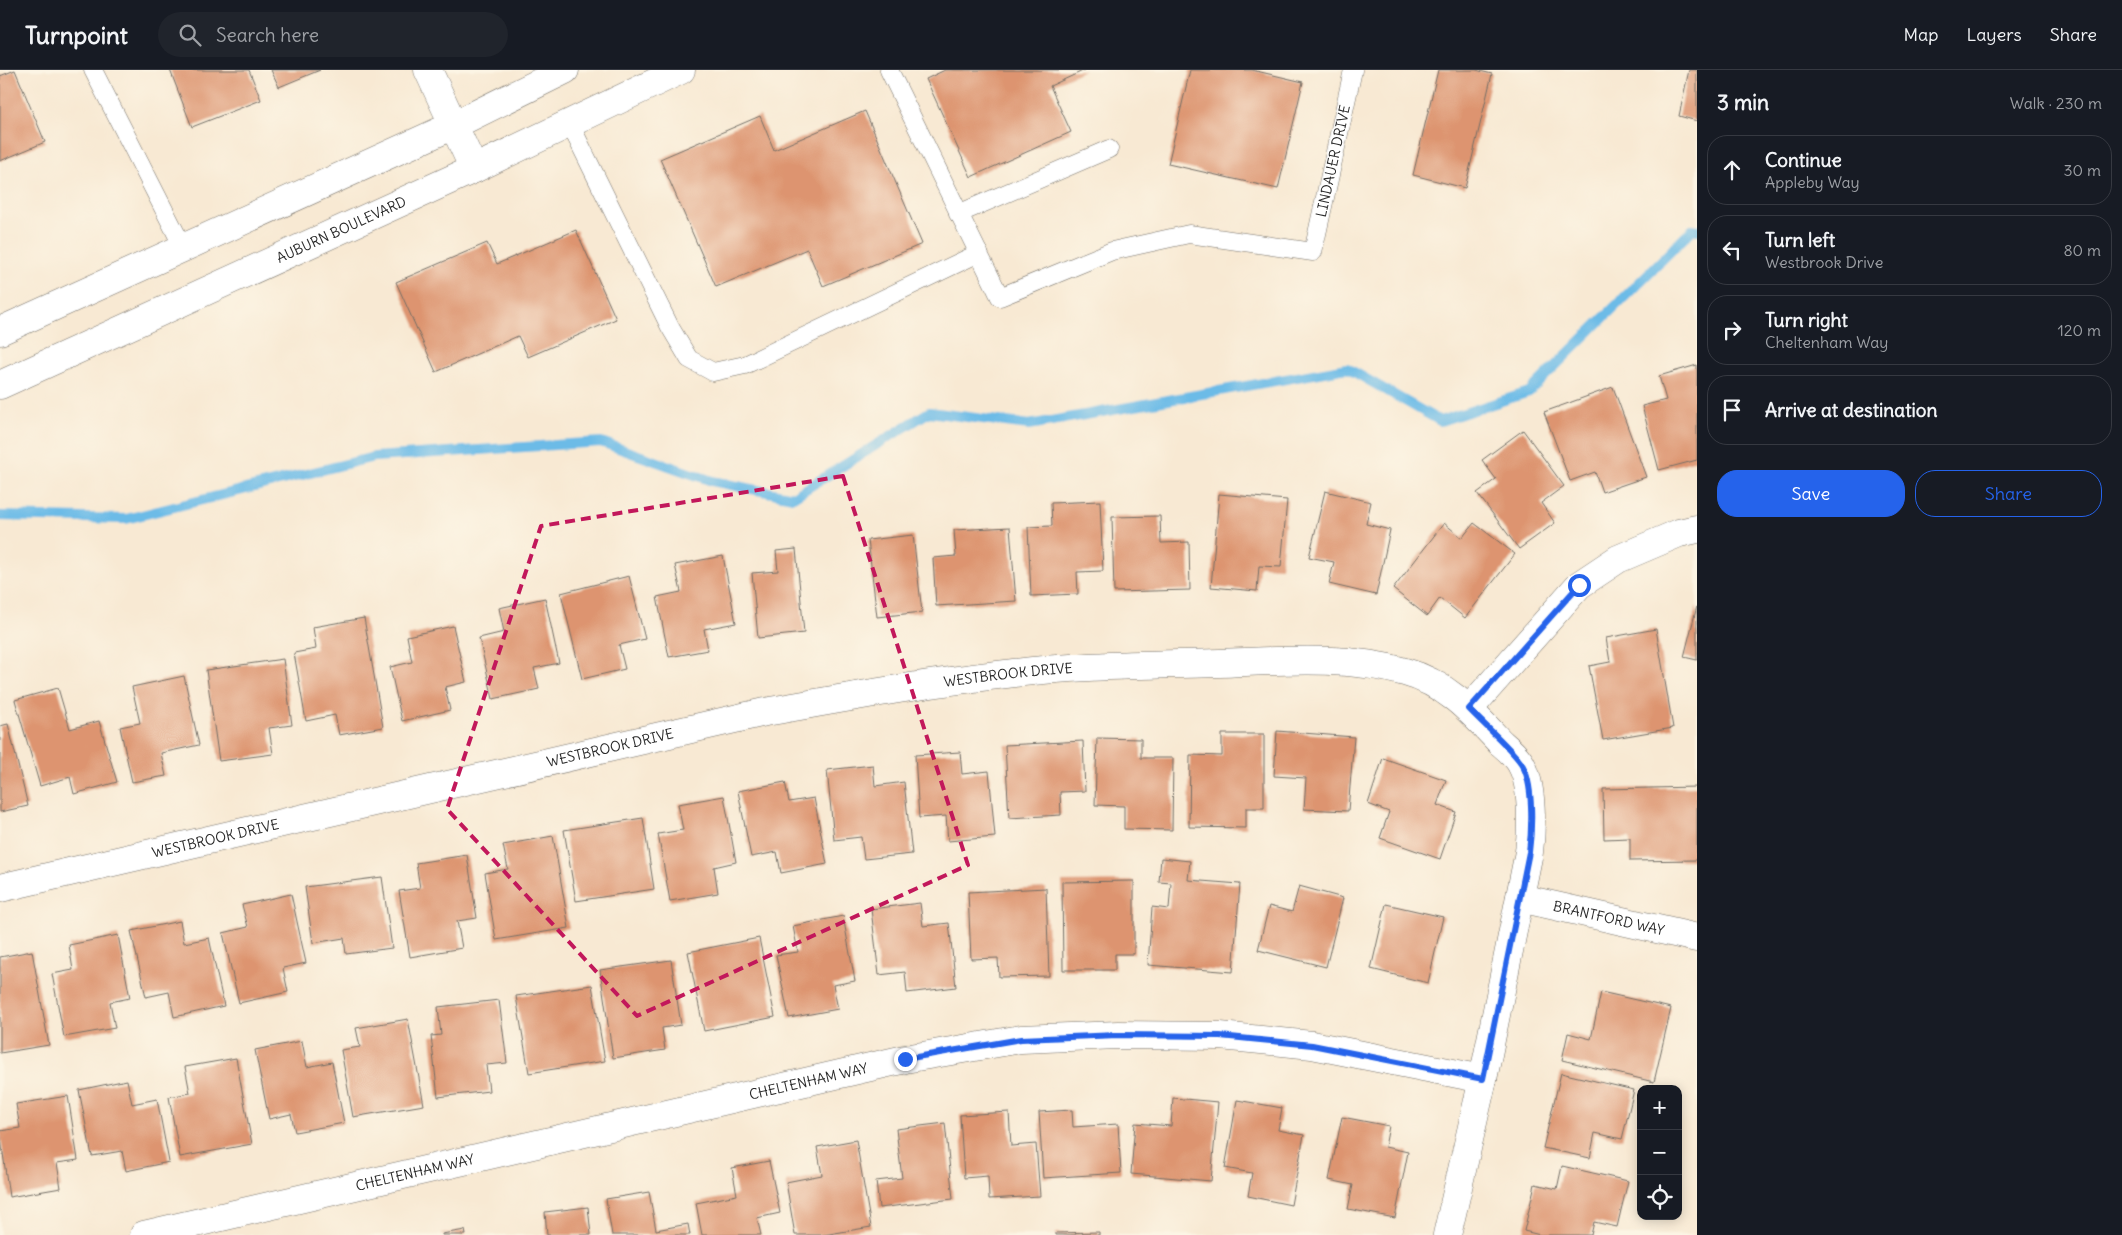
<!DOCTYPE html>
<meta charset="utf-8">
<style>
:root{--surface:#171b24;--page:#20242c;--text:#f1f3f6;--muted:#9ea1a6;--line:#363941;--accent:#2563eb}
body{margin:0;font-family:Delius,sans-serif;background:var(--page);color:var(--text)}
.controls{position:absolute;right:15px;bottom:15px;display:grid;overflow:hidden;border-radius:10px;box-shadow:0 2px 12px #0003}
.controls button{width:45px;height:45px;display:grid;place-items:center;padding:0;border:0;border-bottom:1px solid var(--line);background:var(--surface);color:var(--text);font:25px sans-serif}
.stop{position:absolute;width:15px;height:15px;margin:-11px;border:4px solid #2563eb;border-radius:50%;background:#fff}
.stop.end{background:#2563eb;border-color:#fff;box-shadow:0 1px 5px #0008}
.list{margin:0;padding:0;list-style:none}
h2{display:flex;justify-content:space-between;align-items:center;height:65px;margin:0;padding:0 20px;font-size:21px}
h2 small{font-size:16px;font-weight:400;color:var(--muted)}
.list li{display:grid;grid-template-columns:32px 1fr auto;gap:15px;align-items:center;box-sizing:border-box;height:70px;margin:0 10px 10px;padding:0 10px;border:1px solid var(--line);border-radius:20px}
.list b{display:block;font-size:19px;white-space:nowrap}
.list p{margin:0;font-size:16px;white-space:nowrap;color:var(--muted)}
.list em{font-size:16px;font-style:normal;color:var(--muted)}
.actions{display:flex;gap:10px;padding:15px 20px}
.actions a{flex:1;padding:11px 0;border:1px solid var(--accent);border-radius:20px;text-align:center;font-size:18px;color:var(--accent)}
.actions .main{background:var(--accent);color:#fff}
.icon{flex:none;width:28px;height:28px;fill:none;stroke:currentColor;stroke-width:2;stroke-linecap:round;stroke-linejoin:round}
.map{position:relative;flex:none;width:1697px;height:1165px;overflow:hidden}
header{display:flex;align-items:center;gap:30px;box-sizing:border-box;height:70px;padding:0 25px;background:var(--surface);border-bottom:1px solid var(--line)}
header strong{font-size:24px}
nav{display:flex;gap:28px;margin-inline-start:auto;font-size:18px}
.search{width:350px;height:45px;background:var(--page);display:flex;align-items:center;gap:12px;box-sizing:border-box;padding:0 18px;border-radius:28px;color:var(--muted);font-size:19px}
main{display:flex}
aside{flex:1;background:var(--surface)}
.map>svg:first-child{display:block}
</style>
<header>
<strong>Turnpoint</strong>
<div class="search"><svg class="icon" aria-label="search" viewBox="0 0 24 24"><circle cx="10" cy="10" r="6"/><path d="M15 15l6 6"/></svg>Search here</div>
<nav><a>Map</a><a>Layers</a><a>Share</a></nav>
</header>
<main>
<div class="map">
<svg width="1697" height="1165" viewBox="0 0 1697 1165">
<rect width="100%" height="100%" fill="#fcf5e5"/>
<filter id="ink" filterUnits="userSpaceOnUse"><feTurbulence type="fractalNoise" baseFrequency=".02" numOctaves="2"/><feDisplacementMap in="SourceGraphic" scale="10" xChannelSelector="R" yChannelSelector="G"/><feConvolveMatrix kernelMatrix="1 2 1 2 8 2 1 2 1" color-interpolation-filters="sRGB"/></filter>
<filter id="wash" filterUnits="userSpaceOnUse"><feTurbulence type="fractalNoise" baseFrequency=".0096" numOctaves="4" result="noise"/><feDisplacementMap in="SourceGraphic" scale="20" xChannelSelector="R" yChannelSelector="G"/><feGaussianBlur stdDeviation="1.12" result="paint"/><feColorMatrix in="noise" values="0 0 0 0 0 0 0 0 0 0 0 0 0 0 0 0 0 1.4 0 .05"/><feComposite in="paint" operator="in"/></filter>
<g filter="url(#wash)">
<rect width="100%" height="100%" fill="#f8e9d3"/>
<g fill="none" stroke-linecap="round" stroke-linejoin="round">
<path stroke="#6cbbe7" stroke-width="10" d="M0,446l126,3 248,-62 227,-15 111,39 81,16 136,-85 100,13 318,-57 93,53 89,-29 164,-163 4,1"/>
</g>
<g id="blocks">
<path fill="#dd946f" d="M15,0l30,72 -45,19v-85z
M170,0h79l12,30 -69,27z
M271,0h49l-41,17z
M945,0h140l-35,16 21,46 -100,45 -45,-98z
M1190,0h62l51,12 -25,107 -110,-25z
M1438,0h38l16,4 -27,114 -52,-13z
M1689,0h8v51l-18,-5z
M865,41l57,133 -99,42 -16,-37 -91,38 -56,-128 100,-43 14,34z
M576,160l40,89 -88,38 -10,-21 -82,36 -40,-90 91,-39 10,21z
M1697,295v95l-38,10 -17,-64 24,-6 -7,-24z
M1613,317l33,90 -44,15 -7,-20 -25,9 -26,-69z
M1523,360l41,56 -23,17 14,20 -36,26 -42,-56 19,-14 -14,-19z
M1325,421l46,11 -5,22 24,6 -14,65 -47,-11 5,-22 -25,-5z
M1219,424l68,6 -6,67 -22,-1 -2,25 -46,-4z
M1100,431l3,70 -26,1 1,22 -47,2 -3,-69 24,-1 -1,-23z
M1160,446l1,27 28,-1 1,48 -76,2 -2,-75z
M1444,453l18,15 12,-15 41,31 -50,64 -25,-20 -13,18 -34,-27z
M1010,457l6,74 -80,5 -3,-48 23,-2 -2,-26z
M913,465l9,77 -45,5 -9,-77z
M796,479l8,84 -46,5 -6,-65 26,-2 -2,-20z
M723,486l13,67 -32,6 4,21 -39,7 -12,-60 24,-5 -6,-27z
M629,506l16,63 -26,6 6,24 -43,10 -21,-86z
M545,528l14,65 -25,5 5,21 -46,10 -14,-61 25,-6 -5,-24z
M1697,536v54l-13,-3z
M364,548l19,109 -44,8 -4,-20 -29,6 -12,-68 22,-4 -3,-22z
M453,556l13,56 -21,5 5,23 -48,11 -12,-54 22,-5 -5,-26z
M1656,559l17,99 -70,12 -14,-74 21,-4 -4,-24z
M283,589l9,66 -23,3 4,26 -54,7 -13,-91z
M184,606l15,69 -38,8 5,23 -34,6 -12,-55 20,-4 -8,-36z
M58,618l12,41 29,-8 18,61 -43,12 -4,-17 -30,9 -25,-86z
M8,654l20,82 -28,6v-86z
M1277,661l77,6 -6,74 -44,-2 2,-31 -32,-2z
M1222,664h42v74h-18v20l-57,-1 1,-72 32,1z
M1097,668l44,1v19h32l-1,72 -48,-1v-23l-29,-1z
M1083,671l2,50 -25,1 1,23 -52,3 -4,-73z
M960,682l2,22 27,-3 6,66 -47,4 -2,-25 -27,2 -4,-63z
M1383,688l63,22 -9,25 19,7 -16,47 -60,-21 9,-26 -21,-8z
M873,695l2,21 29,-4 8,72 -48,5 -3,-22 -27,3 -7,-70z
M785,712l4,20 25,-4 13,66 -46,9 -4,-21 -26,5 -13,-66z
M1697,717v73l-67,1v-23l-26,1 -1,-50z
M724,726l12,66 -22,5 4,26 -48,8 -12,-67 25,-4 -5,-26z
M643,748l11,71 -78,12 -12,-71z
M553,766l16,92 -73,12 -11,-67 23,-4 -5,-24z
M467,785l10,63 -20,3 5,27 -52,9 -11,-66 21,-3 -4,-25z
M1161,788l29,3 -2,19 52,4 -7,88 -85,-7 4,-58 17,2 2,-26 -12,-1z
M382,807l10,71 -46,6 -2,-16 -31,5 -8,-56z
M1134,811v73h-19v16h-52l-1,-88z
M1299,816l44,12 -17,69 -68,-17 11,-44 23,6z
M1046,818l3,88 -50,1 -1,-19 -27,1 -3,-67z
M291,824l15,69 -23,5 5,24 -49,11 -16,-70 25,-6 -6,-22z
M920,833l3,23 26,-3 7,64 -49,6 -2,-21 -26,3 -8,-66z
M1386,834l57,13 -15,66 -57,-14z
M843,846l12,65 -22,4 5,24 -49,9 -13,-63 22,-3 -5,-26z
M180,851l4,22 25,-5 15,68 -50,11 -5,-25 -23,5 -15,-66z
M118,865l12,63 -20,4 5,26 -51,9 -12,-63 21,-4 -4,-25z
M759,868l16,79 -71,14 -16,-79z
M32,881l17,94 -49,8v-96z
M671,890l10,65 -19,3 3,22 -52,8 -13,-88z
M592,915l13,76 -76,12 -13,-77z
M1601,922l70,16 -17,74 -92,-22 6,-27 23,6z
M499,930l8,63 -21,2 3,26 -51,6 -7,-61 10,-1 -3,-28z
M408,949l16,86 -71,12 -12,-67 19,-3 -4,-19z
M302,971l5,26 25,-5 12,61 -49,9 -4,-18 -22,5 -14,-69z
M236,988l16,86 -72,13 -11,-60 21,-4 -5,-26z
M1561,1003l73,17 -12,49 -27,-6 -5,25 -47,-10z
M127,1010l5,24 25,-5 12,63 -43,9 -4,-20 -30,5 -13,-66z
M68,1026l10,64 -21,3 4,25 -52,9 -9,-66 20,-3 -4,-24z
M1173,1028l45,4 -7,79 -80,-7 4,-51 36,3z
M1237,1030l45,8 -4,22 26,5 -13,70 -43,-9 4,-23 -27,-5z
M1072,1040l1,17 45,-3 3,49 -78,5 -4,-66z
M1009,1042l2,34 25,-2 4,52 -51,3 -1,-23 -24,2 -4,-63z
M1342,1047l47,9 -4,21 23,5 -13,66 -47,-9 5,-24 -24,-5z
M945,1053l8,76 -74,9 -3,-27 26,-3 -6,-49z
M856,1070l15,87 -48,8h-28l-9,-53 36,-7 -5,-28z
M769,1091l11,52 -23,5 4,17h-59l-6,-32 41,-8 -5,-27z
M1562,1096l66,15 -11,46 -23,-5 -3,13h-51l-16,-4 11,-47 22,5z
M649,1122l7,38 32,-6 2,11h-78l-6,-36z
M588,1137l3,28h-44l-2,-23z
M465,1160l1,5h-24v-1z
M1099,1162v3h-43v-2z"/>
</g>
</g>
<g filter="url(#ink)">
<use href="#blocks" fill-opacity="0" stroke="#736e66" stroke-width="1"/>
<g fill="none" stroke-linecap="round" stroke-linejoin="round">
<defs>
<g id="service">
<path d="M93,0l90,177"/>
<path id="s1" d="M889,0l111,227 112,-46 77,-17 124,18 40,-182"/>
<path d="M570,54l100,203 19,32 24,13 32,-7 234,-112"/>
<path d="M958,144l151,-65"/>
</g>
<g id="minor">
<path d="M428,0l46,99"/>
<path d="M1469,639l110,-124 39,-26 61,-26 18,-4"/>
<path id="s2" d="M0,818l765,-176c80,-14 160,-29 241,-38 71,-9 143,-9 213,-11 61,-2 127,-8 186,9 41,11 67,40 95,70 7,6 17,14 21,22 12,21 11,64 8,88l-46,227 -36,156"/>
<path id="s3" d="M1520,828l177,40"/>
<path id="s4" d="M144,1165l761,-176 116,-20 97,-4 102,1 92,9 171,34"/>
</g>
<g id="secondary">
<path d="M0,261l454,-206 111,-55"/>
<path id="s5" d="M0,315l474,-216 207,-99"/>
</g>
</defs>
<use href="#service" stroke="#736e66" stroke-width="19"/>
<use href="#minor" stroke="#736e66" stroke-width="29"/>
<use href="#secondary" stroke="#736e66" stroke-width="29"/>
<use href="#service" stroke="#fff" stroke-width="18"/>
<use href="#minor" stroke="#fff" stroke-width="28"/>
<use href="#secondary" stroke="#fff" stroke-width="28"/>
</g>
</g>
<g fill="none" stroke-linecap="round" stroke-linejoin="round" filter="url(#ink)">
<path stroke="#2563eb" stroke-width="6" d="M905,989l116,-20 97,-4 102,1 92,9 171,34 46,-227c3,-23 5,-70 -8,-89 -12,-17 -37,-38 -52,-54l110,-124"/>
</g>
<path fill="none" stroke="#c2185b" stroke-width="4" stroke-dasharray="10 6" stroke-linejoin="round" d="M843,406l125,389 -331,151 -190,-207 94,-283z"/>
<g text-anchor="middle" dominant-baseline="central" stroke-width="4" stroke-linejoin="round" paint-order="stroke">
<g font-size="14" fill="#2b2b2b" stroke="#fcf5e5">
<text stroke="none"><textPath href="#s1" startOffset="671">LINDAUER DRIVE</textPath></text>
<text stroke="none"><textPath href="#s5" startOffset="375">AUBURN BOULEVARD</textPath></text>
<text stroke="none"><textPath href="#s2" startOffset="1031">WESTBROOK DRIVE</textPath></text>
<text stroke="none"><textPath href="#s2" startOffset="626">WESTBROOK DRIVE</textPath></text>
<text stroke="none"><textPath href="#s2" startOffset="221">WESTBROOK DRIVE</textPath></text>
<text stroke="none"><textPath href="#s3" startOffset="91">BRANTFORD WAY</textPath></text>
<text stroke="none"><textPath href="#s4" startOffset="682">CHELTENHAM WAY</textPath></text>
<text stroke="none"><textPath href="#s4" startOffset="278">CHELTENHAM WAY</textPath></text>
</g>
</g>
</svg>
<div class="controls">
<button>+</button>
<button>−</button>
<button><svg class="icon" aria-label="locate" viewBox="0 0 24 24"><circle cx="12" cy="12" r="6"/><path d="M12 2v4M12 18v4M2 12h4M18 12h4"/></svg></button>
</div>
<div class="stop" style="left:1579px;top:515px"></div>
<div class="stop end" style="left:905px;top:989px"></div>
</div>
<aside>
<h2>3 min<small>Walk · 230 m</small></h2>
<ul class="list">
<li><svg class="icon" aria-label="ahead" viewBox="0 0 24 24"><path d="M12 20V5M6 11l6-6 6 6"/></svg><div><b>Continue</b><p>Appleby Way</p></div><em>30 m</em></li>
<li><svg class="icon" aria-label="left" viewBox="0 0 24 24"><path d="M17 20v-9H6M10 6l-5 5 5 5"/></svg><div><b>Turn left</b><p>Westbrook Drive</p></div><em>80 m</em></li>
<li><svg class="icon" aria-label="right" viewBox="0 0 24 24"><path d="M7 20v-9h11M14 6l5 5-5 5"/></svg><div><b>Turn right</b><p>Cheltenham Way</p></div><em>120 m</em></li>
<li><svg class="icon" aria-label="arrive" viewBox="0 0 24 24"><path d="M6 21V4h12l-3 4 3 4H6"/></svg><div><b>Arrive at destination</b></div></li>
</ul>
<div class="actions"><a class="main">Save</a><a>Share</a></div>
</aside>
</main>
